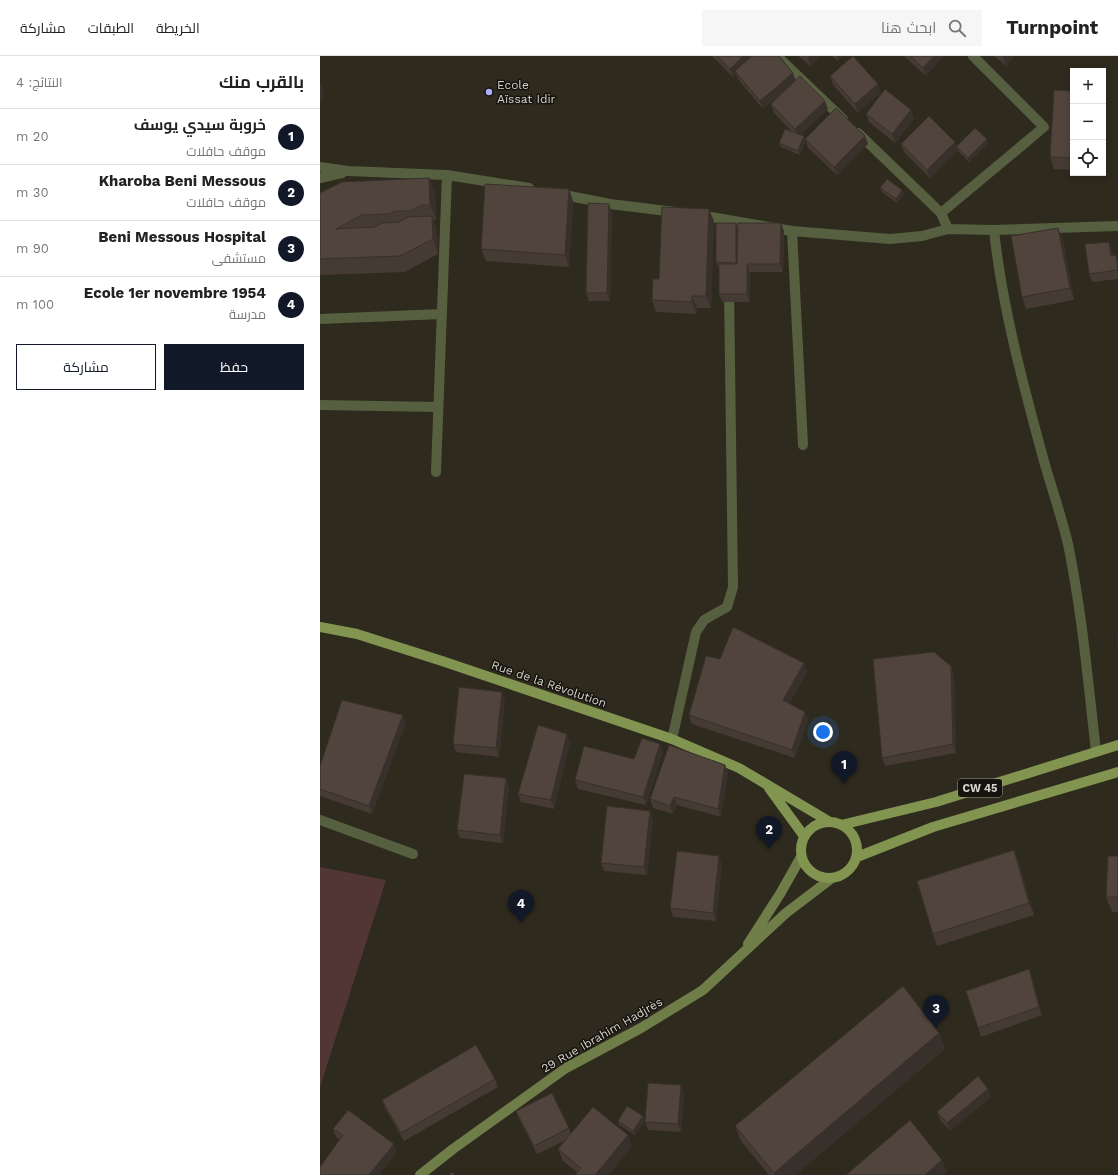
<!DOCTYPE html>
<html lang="ar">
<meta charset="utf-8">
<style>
:root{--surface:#fff;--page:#f6f6f6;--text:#222;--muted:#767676;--line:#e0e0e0;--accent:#111827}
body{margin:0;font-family:"Work Sans",Cairo,sans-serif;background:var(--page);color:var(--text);direction:rtl}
.controls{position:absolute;right:12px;top:12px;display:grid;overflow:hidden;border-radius:0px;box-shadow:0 2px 6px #0003}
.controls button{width:36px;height:36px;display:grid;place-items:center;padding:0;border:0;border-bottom:1px solid var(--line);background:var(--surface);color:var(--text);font:20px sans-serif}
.you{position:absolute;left:503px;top:676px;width:14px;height:14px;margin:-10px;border:3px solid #fff;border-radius:50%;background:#1a73e8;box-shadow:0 0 0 6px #1a73e833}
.badge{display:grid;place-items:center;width:26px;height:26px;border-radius:50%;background:var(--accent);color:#fff;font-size:13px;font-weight:700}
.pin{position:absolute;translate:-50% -33px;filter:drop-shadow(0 1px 2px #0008)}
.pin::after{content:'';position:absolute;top:21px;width:14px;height:12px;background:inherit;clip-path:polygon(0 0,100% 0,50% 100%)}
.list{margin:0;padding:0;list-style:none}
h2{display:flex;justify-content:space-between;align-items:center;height:52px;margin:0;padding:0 16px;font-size:17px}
h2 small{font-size:13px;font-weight:400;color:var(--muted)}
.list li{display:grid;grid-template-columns:26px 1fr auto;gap:12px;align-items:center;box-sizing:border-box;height:56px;padding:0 16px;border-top:1px solid var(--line)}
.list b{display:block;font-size:15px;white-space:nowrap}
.list p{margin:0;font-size:13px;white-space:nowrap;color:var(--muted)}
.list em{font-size:13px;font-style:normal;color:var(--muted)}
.actions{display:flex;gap:8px;padding:12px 16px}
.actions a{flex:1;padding:9px 0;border:1px solid var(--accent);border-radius:0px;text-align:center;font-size:14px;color:var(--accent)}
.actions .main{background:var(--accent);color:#fff}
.icon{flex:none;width:22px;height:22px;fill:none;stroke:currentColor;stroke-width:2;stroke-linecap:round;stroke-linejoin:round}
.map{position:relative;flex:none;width:798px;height:1119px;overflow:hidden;direction:ltr}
header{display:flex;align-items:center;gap:24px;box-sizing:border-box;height:56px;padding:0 20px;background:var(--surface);border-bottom:1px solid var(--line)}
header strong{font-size:19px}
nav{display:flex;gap:22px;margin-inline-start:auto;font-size:14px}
.search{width:280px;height:36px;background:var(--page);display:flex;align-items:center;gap:10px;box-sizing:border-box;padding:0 14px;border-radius:0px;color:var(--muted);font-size:15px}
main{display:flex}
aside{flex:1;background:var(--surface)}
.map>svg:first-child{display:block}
</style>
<header>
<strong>Turnpoint</strong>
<div class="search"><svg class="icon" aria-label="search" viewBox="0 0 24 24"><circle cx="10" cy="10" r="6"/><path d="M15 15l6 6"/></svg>ابحث هنا</div>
<nav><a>الخريطة</a><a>الطبقات</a><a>مشاركة</a></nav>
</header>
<main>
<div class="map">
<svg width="798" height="1119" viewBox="0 0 798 1119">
<rect width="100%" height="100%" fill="#2f2a1e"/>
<path fill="#523636" d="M0,811l66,13 -66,207z"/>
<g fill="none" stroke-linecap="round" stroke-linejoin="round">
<path stroke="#566040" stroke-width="10" d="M457,0l66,63
M538,77l83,80 7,16
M0,111l28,4 99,4 82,13
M0,122l22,-5
M239,138l51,10 65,8
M621,157l103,-86 -71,-71
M379,159l93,16 98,8 32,-3 26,-7 46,1 124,-4
M674,174c8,76 28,150 48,224 8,30 19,60 26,90 14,68 20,138 28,207
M472,175l11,214
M0,263l122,-5
M0,349l118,2
M116,416l11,-297
M352,683l24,-107 8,-12 23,-13 6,-20 -4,-299
M0,764l93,34"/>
<path stroke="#6f7e49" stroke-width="10" d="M428,888l32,-50 21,-37
M100,1119l33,-26 113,-81 75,-40 62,-38 83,-77 46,-35"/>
<path stroke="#829550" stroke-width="10" d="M0,571l37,7 85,27 230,78 67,29 91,54
M449,732l35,48
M481 794a28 28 0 1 1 56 0a28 28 0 1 1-56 0Z
M521,769l95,-23 182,-57
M537,801l76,-30 185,-55"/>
</g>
<path fill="#453a34" d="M392,0h67l17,24 32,29 -27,26 3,1 2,4 -6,15 -19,-8 -2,-4 13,-11 -18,-19 -3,-9 11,-11 -19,16 -25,-30 -2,-5 -3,3z
M478,0h21l-8,10z
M512,0h10l-4,5z
M584,0h40l-18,20z
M674,0h20l-8,10z
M510,20l51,16 -23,21 -25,-28z
M753,35v79l-19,-1 -4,-12z
M591,54l3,9 -19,24 -26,-21 -3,-8z
M545,80l3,8 -31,31 -29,-27 -3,-9z
M668,87l-19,19 -11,-11 -28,27 -26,-26 -3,-8 56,3z
M109,122l6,16 1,26h-3l4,12 1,22 -33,18 -85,3v-82z
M560,132l22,2 2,4 -7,9 -15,-11z
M253,145l-4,66 -83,-6 -5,-12z
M292,156l-2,89h-21l-3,-8z
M394,165l-3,87h-14l-1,6 -40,-2 -4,-12 7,-21z
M416,167l2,5 46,3 -1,41h-33v30h-28l-3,-8v-25l-3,-7z
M743,184l11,60 -48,9 -4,-12z
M789,186l3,8 1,6 3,-1 2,5v19l-26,3 -3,-8z
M400,603l84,4 3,9 -18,32 19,16 -13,38 -103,-34 -3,-9z
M634,619l2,78 -71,13 -3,-8z
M185,644l-6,57 -43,-5 -3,-8z
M86,667l-34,91 -52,-18v-30z
M250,686l-16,67 -33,-7 -3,-8z
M343,696l-17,53 -68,-16 -3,-9 59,-21z
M405,709l3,8 -7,44 -44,-12 -4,9 -20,-6 -3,-9z
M186,722l3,9 -6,56 -43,-5 -3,-8z
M333,763l-6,56 -43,-4 -3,-8z
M798,800v56h-6l-6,-15z
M699,806l15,53 -97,31 -4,-12z
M402,808l-6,57 -43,-4 -3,-9z
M709,913l3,8 10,38 -61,22 -3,-9z
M619,977l6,16 -150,126h-26l-28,-34 -6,-15z
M175,1023l3,8 -94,54 -19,-33 -3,-8z
M364,1037l-3,39 -33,-2 -3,-8z
M671,1041l-41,34 -10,-11 -3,-8z
M196,1055l53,17 2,5 61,14 -55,25 -14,-11 -5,-12 8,-9 -29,14 -18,-35z
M323,1060l2,4 -10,15 -16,-10 -1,-4z
M13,1073l64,23 -57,-12 -4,-3z"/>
<path fill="#38302a" d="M423,0h11l-19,15 1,3 -3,3 -3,-8z
M490,0h9l-8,10 -3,-8z
M517,0h5l-4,5z
M614,0h10l-18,20 -3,-8z
M684,0h10l-8,10 -3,-9z
M473,17l3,8 -33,28 -3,-8z
M1,28l3,8 -4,13v-19z
M558,28l3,8 -23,21 -3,-9z
M783,37l4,12 -4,67z
M505,45l3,8 -30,29 -3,-9z
M591,54l3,9 -19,24 -3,-9z
M484,80l2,4 -6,15 -2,-4z
M545,80l3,8 -31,31 -3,-8z
M667,83l1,4 -19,19 -1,-4z
M635,86l3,6 -2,-1 2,4 -28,27 -3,-8z
M109,122l6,16 1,26 -6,-15z
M249,133l4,12 -4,66 -4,-12z
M582,134l2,4 -7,9 -1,-4z
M289,148l3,8 -2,89 -3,-8z
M389,153l5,12 -3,87 -5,-12z
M112,160l5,16 1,22 -5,-15z
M416,167l3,8v40l-3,-8z
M461,167l3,8 -1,41 -3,-8z
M738,172l5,12 11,60 -4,-12z
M789,186l3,8 2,14 -3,-8z
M427,208l3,8v30l-3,-8z
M372,240l5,12 -1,6 -4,-12z
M484,607l3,9 -21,37 -3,-9z
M631,610l3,9 2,78 -3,-9z
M182,636l3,8 -6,57 -3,-9z
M485,656l3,8 -13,38 -3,-8z
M83,659l3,8 -34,91 -3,-8z
M247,678l3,8 -16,67 -3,-9z
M340,688l3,8 -17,53 -3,-8z
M405,709l3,8 -7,44 -3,-8z
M186,722l3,9 -6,56 -3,-8z
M354,741l3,8 -4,9 -3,-8z
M330,755l3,8 -6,56 -3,-8z
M694,794l5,12 15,53 -5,-12z
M399,800l3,8 -6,57 -3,-8z
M709,913l3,8 10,38 -3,-8z
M619,977l6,16 -150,126h-20l-1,-2z
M361,1029l3,8 -3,39 -3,-8z
M668,1033l3,8 -41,34 -3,-8z
M323,1060l2,4 -10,15 -2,-4z
M308,1079l4,12 -23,28h-12l-1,-1z
M74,1088l3,8 -18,23h-10z
M622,1104l5,12 -4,3h-18z"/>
<path fill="#50443c" stroke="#38302a" d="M397,0h26l-13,13z
M432,0h27l14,17 -33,28 -25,-30z
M533,0l25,28 -23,20 -25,-28z
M590,0h24l-11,12z
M480,20l25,25 -30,28 -24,-25z
M565,33l26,21 -19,24 -26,-20z
M734,34l19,1v67l-23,-1z
M516,52l29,28 -31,31 -29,-28z
M609,60l26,26 -28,28 -26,-26z
M655,72l12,11 -19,19 -12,-11z
M465,73l19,7 -6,15 -19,-8z
M109,122l1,27h-8l-11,6h-16l-6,3 -27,1 -26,14 38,-2 9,-4 16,-1 9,-5 24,-1 1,23 -33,17 -80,3v-66l22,-11z
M567,123l15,11 -6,9 -16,-11z
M165,128l84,5 -4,66 -84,-6z
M268,147l21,1 -2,89h-21z
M342,151l47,2 -3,87h-14v6l-40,-2 1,-21h6z
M396,167h20v40l-20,-1z
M418,167h43l-1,41h-33v30h-28v-30h18z
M738,172l12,60 -48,9 -11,-61z
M789,186l2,14 5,-1 2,15 -29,4 -4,-30z
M413,571l71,36 -21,37 22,12 -13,38 -103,-35 17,-59 14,3z
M797,581h1v9z
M614,596l17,14 2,78 -71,14 -9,-99z
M139,631l43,5 -6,56 -43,-4z
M22,644l61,15 -34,91 -49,-17v-23z
M218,669l29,9 -16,66 -33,-6z
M322,682l18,6 -17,53 -68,-17 9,-34 50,13z
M349,689l56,20 -7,44 -44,-12 -4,9 -20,-7z
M144,718l42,4 -6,57 -43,-5z
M287,750l43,5 -6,56 -43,-4z
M694,794l15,53 -96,31 -16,-53z
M357,795l42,5 -6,57 -43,-5z
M788,800h10v41h-12z
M709,913l10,38 -61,21 -12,-37z
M583,930l36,47 -165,140 -39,-47z
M156,989l19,34 -94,54 -19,-33z
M658,1020l10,13 -41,34 -10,-11z
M328,1027l33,2 -3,39 -33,-2z
M232,1037l17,35 -35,18 -18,-35z
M307,1050l16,10 -10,15 -15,-10z
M273,1051l35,28 -32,39 2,1h-23l6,-7 -23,-19z
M28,1054l46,34 -25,31h-49v-8l23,-32 -10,-6z
M590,1064l32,40 -17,15h-79z
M132,1116l3,3h-6z"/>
<circle fill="#a9b0fc" stroke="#15130e" stroke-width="1.5" cx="169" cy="36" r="4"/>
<g text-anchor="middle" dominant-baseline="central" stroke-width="3" stroke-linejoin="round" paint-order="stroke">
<rect fill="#15130e" stroke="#9b9992" stroke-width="1" x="638" y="723" width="44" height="18" rx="3"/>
<g font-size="11" font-weight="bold" fill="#d5d2cb">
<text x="660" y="732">CW 45</text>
</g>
<g font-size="12" fill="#d5d2cb" stroke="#15130e" text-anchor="start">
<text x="177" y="29">Ecole<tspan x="177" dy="14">Aïssat Idir</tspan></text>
</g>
<g font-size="12" fill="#d5d2cb" stroke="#15130e">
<text transform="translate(229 628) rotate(19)">Rue de la Révolution</text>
<text transform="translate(282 979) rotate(-30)">29 Rue Ibrahim Hadjrès</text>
</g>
</g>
</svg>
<div class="controls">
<button>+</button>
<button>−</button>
<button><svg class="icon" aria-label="locate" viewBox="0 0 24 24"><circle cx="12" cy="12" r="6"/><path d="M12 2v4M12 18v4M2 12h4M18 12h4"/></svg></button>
</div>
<div class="you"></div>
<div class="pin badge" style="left:524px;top:728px">1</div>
<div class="pin badge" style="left:449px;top:793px">2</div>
<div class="pin badge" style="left:616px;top:972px">3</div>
<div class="pin badge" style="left:201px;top:867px">4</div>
</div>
<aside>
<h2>بالقرب منك<small>النتائج: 4</small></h2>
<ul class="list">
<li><span class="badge">1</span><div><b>خروبة سيدي يوسف</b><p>موقف حافلات</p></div><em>20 m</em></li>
<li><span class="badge">2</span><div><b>Kharoba Beni Messous</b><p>موقف حافلات</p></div><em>30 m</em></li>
<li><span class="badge">3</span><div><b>Beni Messous Hospital</b><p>مستشفى</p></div><em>90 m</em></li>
<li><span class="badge">4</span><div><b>Ecole 1er novembre 1954</b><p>مدرسة</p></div><em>100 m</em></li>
</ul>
<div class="actions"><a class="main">حفظ</a><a>مشاركة</a></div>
</aside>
</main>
